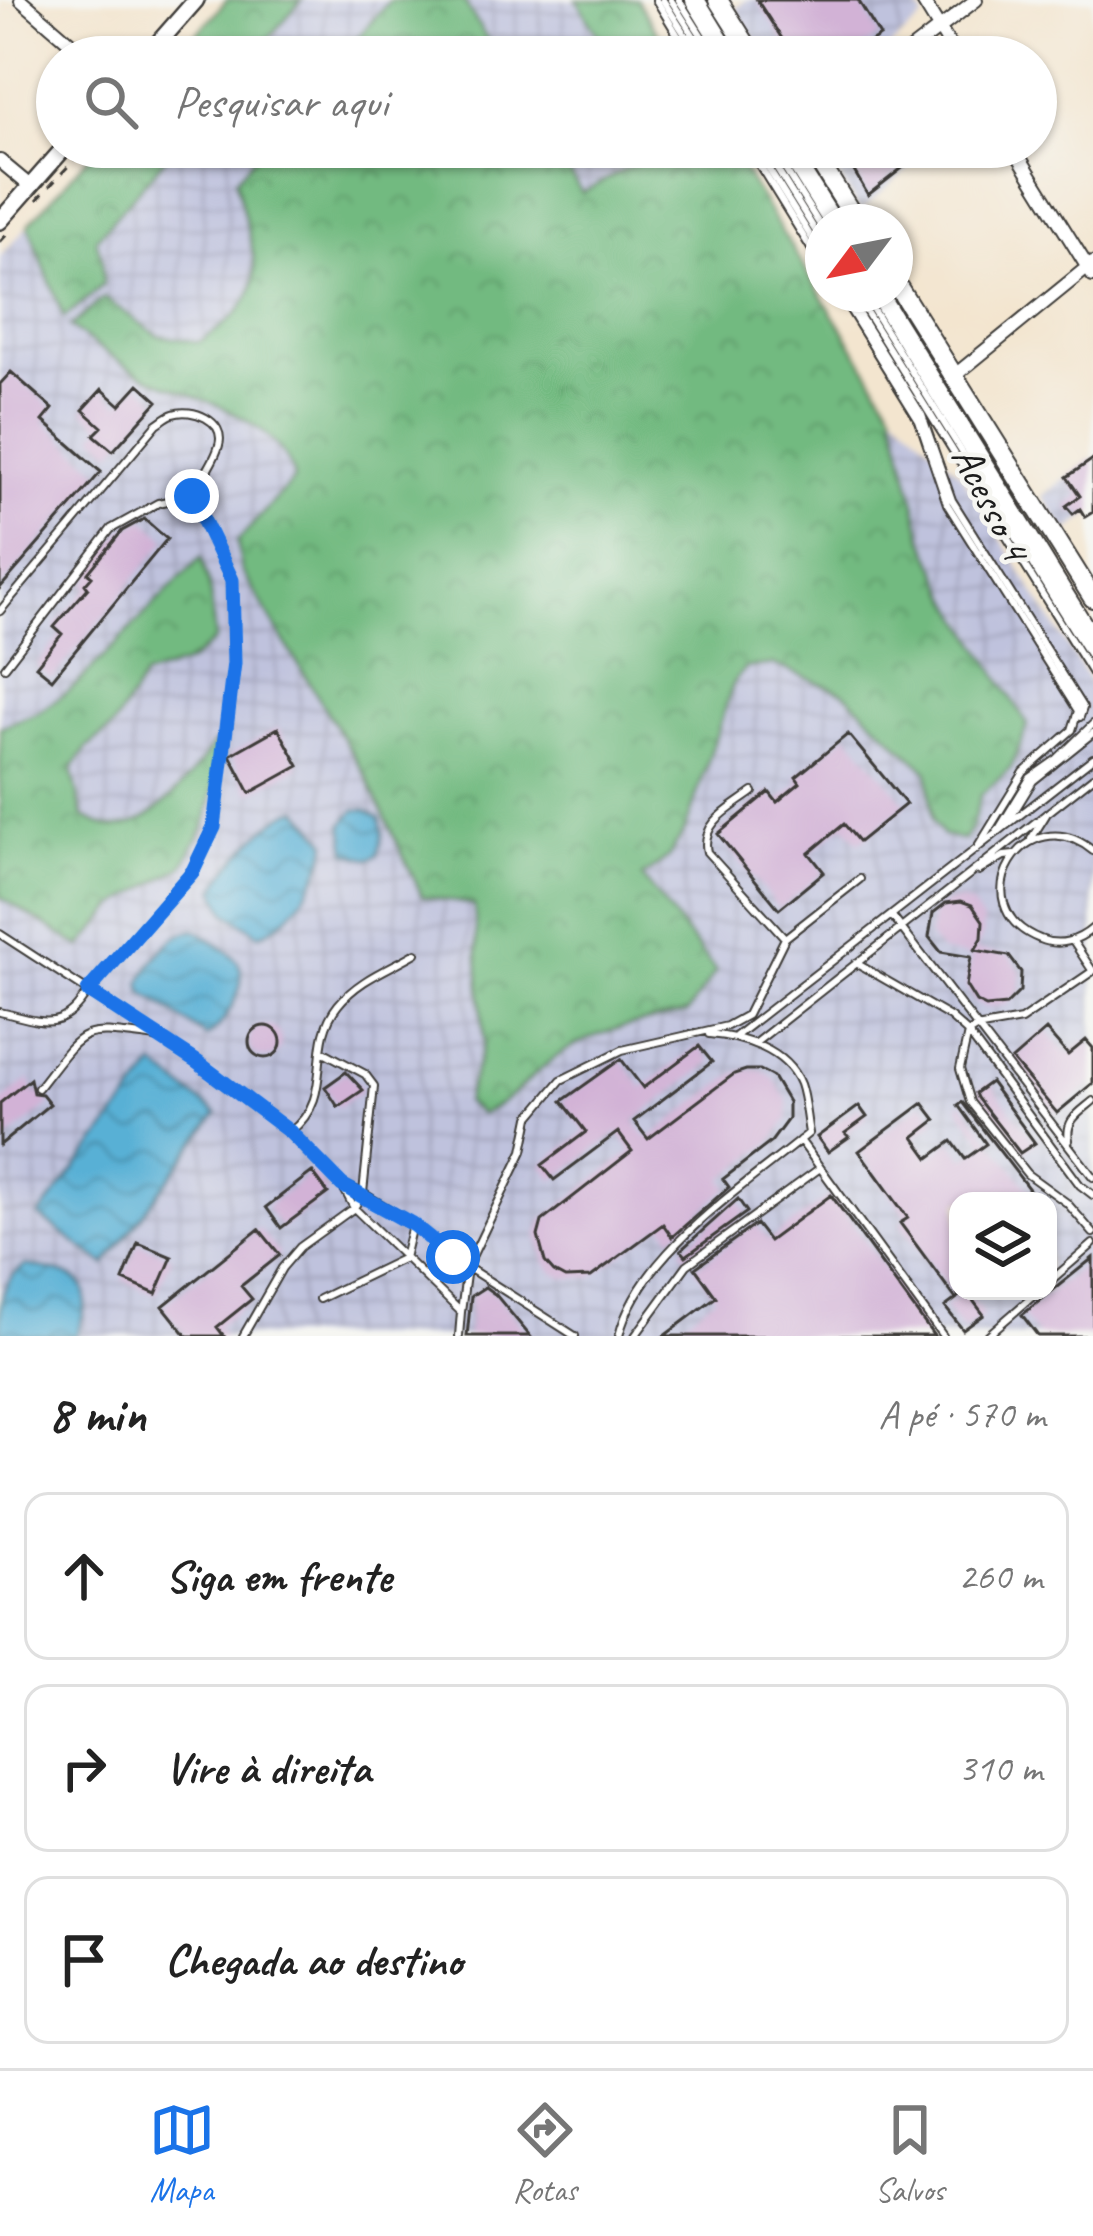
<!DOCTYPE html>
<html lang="pt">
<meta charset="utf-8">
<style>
:root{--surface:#fff;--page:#f2f2f2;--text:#222;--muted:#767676;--line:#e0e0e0;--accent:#1a73e8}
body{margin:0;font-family:Caveat,sans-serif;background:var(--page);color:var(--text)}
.controls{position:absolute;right:36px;bottom:36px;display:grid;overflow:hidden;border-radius:24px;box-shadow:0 3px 9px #0004}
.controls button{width:108px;height:108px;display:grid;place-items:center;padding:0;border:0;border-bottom:3px solid var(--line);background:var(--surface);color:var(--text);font:60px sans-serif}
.compass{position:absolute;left:805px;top:204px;width:108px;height:108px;border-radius:50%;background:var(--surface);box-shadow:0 3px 9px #0004;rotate:238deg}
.stop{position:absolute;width:36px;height:36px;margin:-27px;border:9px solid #1a73e8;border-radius:50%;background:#fff}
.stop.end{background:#1a73e8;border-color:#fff;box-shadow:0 3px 12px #0008}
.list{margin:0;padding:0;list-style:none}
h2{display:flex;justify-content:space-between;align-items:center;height:156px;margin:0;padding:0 48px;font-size:51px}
h2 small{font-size:39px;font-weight:400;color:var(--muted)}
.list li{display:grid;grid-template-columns:78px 1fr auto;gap:36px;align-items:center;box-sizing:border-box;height:168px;margin:0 24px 24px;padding:0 24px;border:3px solid var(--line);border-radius:24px}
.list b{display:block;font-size:45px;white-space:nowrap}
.list em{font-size:39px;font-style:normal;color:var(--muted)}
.icon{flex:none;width:66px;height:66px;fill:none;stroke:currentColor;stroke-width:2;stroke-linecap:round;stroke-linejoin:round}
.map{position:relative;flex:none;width:1093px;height:1336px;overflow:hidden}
.search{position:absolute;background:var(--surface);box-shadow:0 3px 9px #0004;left:36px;right:36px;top:36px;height:132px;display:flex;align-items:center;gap:30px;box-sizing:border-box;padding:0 42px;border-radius:66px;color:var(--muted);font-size:45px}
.sheet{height:732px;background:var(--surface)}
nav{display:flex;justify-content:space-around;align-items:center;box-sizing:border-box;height:168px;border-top:3px solid var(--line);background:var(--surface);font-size:33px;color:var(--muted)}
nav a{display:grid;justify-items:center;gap:6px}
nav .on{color:var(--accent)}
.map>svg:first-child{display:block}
</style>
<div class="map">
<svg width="1093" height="1336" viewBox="0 0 1093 1336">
<defs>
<pattern id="industrial-grid" width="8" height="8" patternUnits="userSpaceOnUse" patternTransform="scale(3)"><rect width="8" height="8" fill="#bfc2dd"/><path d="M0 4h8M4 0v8" fill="none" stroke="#a4a6bd"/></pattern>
<pattern id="forest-crowns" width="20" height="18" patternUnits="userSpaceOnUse" patternTransform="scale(3)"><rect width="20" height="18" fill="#72ba80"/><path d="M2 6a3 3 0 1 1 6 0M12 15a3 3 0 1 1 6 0" fill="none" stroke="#629f6e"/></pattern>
<pattern id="water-waves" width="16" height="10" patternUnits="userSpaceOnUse" patternTransform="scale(3)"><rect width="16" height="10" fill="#58b0d5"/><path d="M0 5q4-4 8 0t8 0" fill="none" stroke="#488eac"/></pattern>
</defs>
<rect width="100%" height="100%" fill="#f6f6f2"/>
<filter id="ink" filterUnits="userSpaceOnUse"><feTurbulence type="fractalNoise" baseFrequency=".00833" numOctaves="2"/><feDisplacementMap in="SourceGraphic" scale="24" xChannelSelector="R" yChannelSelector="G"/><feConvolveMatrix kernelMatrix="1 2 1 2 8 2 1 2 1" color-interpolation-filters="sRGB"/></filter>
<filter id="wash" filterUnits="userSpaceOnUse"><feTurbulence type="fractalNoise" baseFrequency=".004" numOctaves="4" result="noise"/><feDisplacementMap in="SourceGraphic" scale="48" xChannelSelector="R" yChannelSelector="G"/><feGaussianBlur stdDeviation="2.7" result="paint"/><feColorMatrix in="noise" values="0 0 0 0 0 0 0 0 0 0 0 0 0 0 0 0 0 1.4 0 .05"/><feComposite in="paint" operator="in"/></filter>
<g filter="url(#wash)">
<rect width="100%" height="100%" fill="#f3e5cf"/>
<path fill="url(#industrial-grid)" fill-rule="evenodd" d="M227,0h410l35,57h-495z
M747,0h166l11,18 -46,39h-112l-31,-49z
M97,147h632l164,263 67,63 133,214v649h-1093v-1079zM958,1201h90v90h-90z
M821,147h113l-74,64z
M1093,457v55l-27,20 -23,-36z"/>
<path fill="url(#forest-crowns)" stroke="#476b4e" stroke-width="3" d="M227,0h75l-50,57h-76z
M390,0h73l35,57h-157z
M577,0h60l35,57h-60z
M97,147h78l-79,92 6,19 1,27 -39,33 -36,-93z
M263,147h290l29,46 84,-46h63l164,263 30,127 29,64 76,124 -17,43 -30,27 -9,31 -8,14 -21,-4 -10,-15 -5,-49 -83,-79 -72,-29 -27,4 -12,13 -48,147 -18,30 -26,19 74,94 -29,42c-41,9 -89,16 -125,40 -29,18 -49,49 -82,61l-15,-12 19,-59 -10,-138 -52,-9 -55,-118 -125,-207 -5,-29 57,-63c-12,-60 -97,-80 -146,-102 -28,-13 -53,-32 -78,-50l34,-29 53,37 42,7c85,-51 51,-83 37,-163z
M201,557l8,27 6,56 -27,23 -44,14 -31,50 -26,21 -15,21 11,48c8,3 19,10 28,10 40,4 84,-54 103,-84l7,10 -15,70 -23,43 -67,40 -35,41 -81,-50v-170l39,-15 36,-26z"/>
<path fill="url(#water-waves)" stroke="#3a6678" stroke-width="3" d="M299,809l28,32c0,29 -39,88 -68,93l-33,-22 -11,-23c14,-25 57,-75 84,-80z
M365,809l15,9 3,17 -5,20 -8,4 -23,-7 -4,-28 12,-14z
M195,929c34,23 62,32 37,77 -7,12 -13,23 -25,31l-64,-45 -2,-10c10,-21 30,-49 54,-53z
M155,1066l62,48 -112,151 -66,-49z
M27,1265c55,11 71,14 49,71h-76c0,-34 0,-57 27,-71z"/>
<g id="blocks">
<path fill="#d2b2d6" d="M757,0h101l22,36 -33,21h-53z
M840,147h64l2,18 -38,30z
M11,372l42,37 -10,12 58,51 -101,116v-204z
M139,384l19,17 -45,50 -19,-16 8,-8 -19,-17 19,-21 18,16z
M1093,459v53l-8,5 -5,-8 -7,5 -7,-8 14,-10 -13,-19z
M144,519l23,20 -115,140 -16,-13 26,-32 -8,-7 34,-39 -3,-4 7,-8 -4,-3 34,-42z
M278,728l21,38 -49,27 -20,-38z
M848,734l58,70 -47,38 -15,-18 -35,29 15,19 -45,37 -61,-75 51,-42 8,10 23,-19 -4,-6z
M961,901l11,4 11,16 -1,17 -7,12 34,6 12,16 -1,19 -14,14 -20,2 -10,-5 -10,-16 5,-29 -30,-5 -12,-15 4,-24 13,-10z
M249 1042a16 16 0 1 1 32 0a16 16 0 1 1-32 0Z
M1046,1030l22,25 18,-15 7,8v35l-36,30 -45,-53z
M699,1046l13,16 -78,59 14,18 86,-65 12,-4h14l13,7 15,25v17l-17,23 -48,37 6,8 -57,50 -9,-13 -72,53 -26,1 -11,-6 -9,-10 -7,-26 4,-15 90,-70 -14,-19 -64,48 -12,-15 44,-33 -24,-31 59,-42 22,29z
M346,1072l17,18 -25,17 -13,-20z
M30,1079l3,14 9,1 8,10 -50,41v-42z
M990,1082l45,61 -15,10 -43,-55 -2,-5z
M962,1102l76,99h-80v96l8,-6 18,24 -21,15 -18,-23 11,-8 -56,-76 8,-5 -49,-67 64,-48 13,17 -22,17 15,21 23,-17 13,18 21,-15 -28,-39z
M859,1106l8,11 -22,16 4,4 -21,15 -11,-15z
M312,1172l16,21 -47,35 -15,-21z
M831,1195l103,141h-270l52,-39 -21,-29 61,-44 13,17z
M738,1199l9,13 -61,44 -5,-6z
M259,1229l21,26 -39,31 11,13 -35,28 7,9h-37l-24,-30z
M138,1243l34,14 -16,37 -33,-14z
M1093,1258v78h-55l-16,-21z
M485,1287l11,8 34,41h-63l4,-40z"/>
</g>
</g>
<g filter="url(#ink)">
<use href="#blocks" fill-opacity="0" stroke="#3c3a37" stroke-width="3"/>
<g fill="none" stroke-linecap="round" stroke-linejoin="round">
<defs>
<path id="service" d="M656,0l35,57
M663,0l36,57
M671,0l36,57
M679,0l36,57
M748,147l75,121
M755,147l68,109
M763,147l60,96
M771,147l52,83
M840,294l79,127 28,83 131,207 -6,19 -48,42 -48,78
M846,294l76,121 30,85 131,208 -3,9
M855,294l238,381
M863,294l230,367
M0,611l157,-187c5,-3 10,-8 16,-10 19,-7 53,7 46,31 -4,17 -19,35 -27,51
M753,792c-21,16 -53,30 -46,60l78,86
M1009,820l24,-39 60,-48
M997,832l33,-54 27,-19 36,-35
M1031,839l15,-24
M1093,851c-67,-56 -135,56 -53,88 19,8 38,2 53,-11
M979,871l25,-15 10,-1
M892,916l201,261
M0,934l197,128 93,70c47,-36 15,-86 48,-127 21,-26 51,-36 78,-52
M1072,940l20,30
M856,963l94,54 18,16 112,152 13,10
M1093,971l-72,49 -45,8 -8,5 -8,36 10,33 57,72 40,29 26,30
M0,1012c43,10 62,22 88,-21l104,-120 22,-44 20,-164 -2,-82 -40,-85 -34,7 -47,26 -106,138
M736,1036l357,-278
M754,1044l339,-267
M322,1051l43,23 9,12 -11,107 49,31 55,43 -6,45
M38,1088c49,-63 39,-60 119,-50
M290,1132l52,53 12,23 9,-15 -21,-8
M800,1140l143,196
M1069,1140c-4,-20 10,-27 24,-39
M1048,1283l45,-39
M319,1299l85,-41 8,-33
M243,1336l39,-68 18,-21 54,-39 107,104 -2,24
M575,1336l-108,-69 56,-116 7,-34 31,-37 61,-30 105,-24 20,-11 38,-77 75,-59
M619,1336c20,-83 126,-150 190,-203 -3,-16 -4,-35 -9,-49 -14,-35 -58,-47 -91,-50
M635,1336l52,-71 133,-97
M987,1336l52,-45"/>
<path id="minor" d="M21,0l66,57
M922,0l35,57
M902,57l74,-57
M1013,147l80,129
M0,161l30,25
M954,376l139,-113"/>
<path id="tertiary" d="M146,57l50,-57
M0,221l65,-74"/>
<path id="primary" d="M695,0l35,57
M718,0l36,57
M786,147l47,75
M810,147l47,75
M895,282l198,316
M878,294l215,347"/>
</defs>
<use href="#service" stroke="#3c3a37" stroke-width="10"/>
<use href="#minor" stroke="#3c3a37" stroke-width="16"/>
<use href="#tertiary" stroke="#3c3a37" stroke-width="20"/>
<use href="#primary" stroke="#3c3a37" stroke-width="22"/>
<path stroke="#3c3a37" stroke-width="3" stroke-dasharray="9 9" stroke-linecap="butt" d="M37,200l49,-53
M0,242l11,-12"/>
<use href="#service" stroke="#fff" stroke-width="6"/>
<use href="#minor" stroke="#fff" stroke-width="12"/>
<use href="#tertiary" stroke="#fff" stroke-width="15"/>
<use href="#primary" stroke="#fff" stroke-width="18"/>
</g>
</g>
<g fill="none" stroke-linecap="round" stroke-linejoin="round" filter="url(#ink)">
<path stroke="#1a73e8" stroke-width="15" d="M192,496l40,84 2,83 -20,164 -21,44 -105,120 109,71 93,70 52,53 70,39 41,33"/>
</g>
<g text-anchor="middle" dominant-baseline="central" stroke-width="9" stroke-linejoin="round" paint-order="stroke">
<g font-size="42" fill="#1c1c1c" stroke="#f6f6f2">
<text transform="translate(991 503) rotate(63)">Acesso 4</text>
</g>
</g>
</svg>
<div class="controls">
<button><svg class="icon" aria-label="layers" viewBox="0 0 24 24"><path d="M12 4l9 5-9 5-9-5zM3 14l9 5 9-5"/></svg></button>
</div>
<svg class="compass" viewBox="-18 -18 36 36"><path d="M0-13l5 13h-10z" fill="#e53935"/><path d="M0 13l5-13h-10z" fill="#767676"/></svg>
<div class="stop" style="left:453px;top:1257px"></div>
<div class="stop end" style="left:192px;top:496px"></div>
<div class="search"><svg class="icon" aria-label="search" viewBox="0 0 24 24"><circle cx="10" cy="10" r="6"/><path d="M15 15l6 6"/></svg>Pesquisar aqui</div>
</div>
<section class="sheet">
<h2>8 min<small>A pé · 570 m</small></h2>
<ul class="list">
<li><svg class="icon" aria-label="ahead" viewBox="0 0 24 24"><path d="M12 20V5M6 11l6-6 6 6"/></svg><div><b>Siga em frente</b></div><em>260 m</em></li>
<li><svg class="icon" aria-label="right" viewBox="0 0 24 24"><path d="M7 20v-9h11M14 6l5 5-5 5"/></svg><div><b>Vire à direita</b></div><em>310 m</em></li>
<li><svg class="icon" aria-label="arrive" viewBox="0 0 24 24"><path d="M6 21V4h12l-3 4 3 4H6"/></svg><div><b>Chegada ao destino</b></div></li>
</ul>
</section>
<nav>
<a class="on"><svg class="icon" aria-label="map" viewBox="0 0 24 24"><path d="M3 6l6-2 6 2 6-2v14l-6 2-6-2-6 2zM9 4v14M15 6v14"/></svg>Mapa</a>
<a><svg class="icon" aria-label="directions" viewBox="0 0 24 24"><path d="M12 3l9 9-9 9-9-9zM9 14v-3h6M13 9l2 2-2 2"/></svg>Rotas</a>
<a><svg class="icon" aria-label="saved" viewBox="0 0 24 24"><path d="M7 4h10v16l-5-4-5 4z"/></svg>Salvos</a>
</nav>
